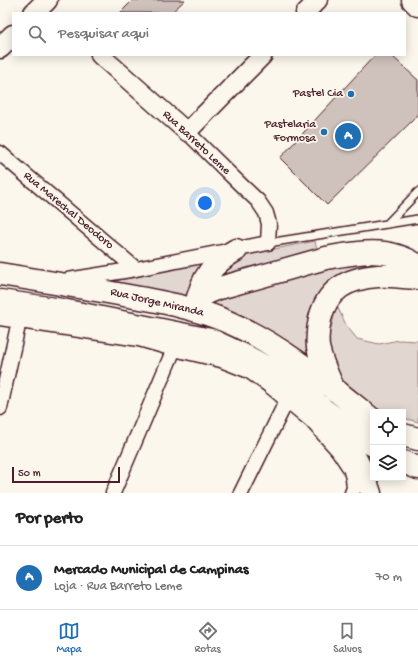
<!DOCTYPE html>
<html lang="pt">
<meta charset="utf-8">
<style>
:root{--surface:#fff;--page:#f2f2f2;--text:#222;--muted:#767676;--line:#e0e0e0;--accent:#1f6fb2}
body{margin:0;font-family:"Gochi Hand",sans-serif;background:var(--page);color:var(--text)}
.controls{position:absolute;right:12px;bottom:12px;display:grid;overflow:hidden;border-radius:0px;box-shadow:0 2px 10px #0003}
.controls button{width:36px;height:36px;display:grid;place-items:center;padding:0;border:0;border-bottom:1px solid var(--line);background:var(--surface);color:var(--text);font:20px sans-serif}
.scale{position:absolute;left:12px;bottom:10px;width:108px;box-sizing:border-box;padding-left:4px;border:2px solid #4a1f2b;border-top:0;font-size:11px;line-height:14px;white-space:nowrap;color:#4a1f2b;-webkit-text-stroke:3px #fbf7ec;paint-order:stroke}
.you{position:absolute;left:205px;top:203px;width:14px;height:14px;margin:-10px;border:3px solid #fff;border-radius:50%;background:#1a73e8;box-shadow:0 0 0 6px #1a73e833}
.badge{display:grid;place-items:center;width:26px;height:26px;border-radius:50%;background:var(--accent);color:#fff;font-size:13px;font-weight:700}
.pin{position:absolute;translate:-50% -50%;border:2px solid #fff;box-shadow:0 1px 4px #0006}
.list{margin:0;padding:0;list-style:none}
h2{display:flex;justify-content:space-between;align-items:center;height:52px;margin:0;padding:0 16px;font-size:17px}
h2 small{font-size:13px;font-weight:400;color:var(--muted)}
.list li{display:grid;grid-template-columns:26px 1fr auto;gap:12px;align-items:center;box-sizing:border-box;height:64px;padding:0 16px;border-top:1px solid var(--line)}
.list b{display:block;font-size:15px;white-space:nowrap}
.list p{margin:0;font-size:13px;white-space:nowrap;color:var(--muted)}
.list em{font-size:13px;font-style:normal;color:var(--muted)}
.icon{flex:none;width:22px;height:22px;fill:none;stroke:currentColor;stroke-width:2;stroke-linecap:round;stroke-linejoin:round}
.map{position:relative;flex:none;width:418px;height:493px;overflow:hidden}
.search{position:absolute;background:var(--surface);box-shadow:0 2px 10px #0003;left:12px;right:12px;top:12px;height:44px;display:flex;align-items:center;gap:10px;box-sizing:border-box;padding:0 14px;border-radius:0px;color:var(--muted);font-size:15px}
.sheet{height:116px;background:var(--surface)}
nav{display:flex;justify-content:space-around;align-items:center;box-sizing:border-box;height:56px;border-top:1px solid var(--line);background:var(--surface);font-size:11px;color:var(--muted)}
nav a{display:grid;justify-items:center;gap:2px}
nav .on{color:var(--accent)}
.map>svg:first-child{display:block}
</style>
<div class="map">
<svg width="418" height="493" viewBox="0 0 418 493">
<rect width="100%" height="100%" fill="#fbf7ec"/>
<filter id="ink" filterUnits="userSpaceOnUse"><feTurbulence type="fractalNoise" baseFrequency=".025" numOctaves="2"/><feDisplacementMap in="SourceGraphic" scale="8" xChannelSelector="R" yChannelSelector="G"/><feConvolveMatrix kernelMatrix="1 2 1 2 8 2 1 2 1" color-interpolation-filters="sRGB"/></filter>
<g filter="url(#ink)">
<path fill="#e2d7d0" stroke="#967b7e" d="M315,241l3,13 -127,46 -91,-16z
M386,259l24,9 -80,17 -18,22 -3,52 -43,-30 -59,-24 17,-6 60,-18 59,-19z
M337,306l9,19 11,14 22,5 20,-4 19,1v81l-15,-4v-6h-22l-43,-36 -11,-34z"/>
<path fill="#cfc2bc" stroke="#4a1f2b" d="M133,0h52l-14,13h-51z
M375,55h16l27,25v35l-91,90 -47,-47z"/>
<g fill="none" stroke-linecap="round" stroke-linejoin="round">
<defs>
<path id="service" d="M387,224l31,-32
M268,243l150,-24"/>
<path id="minor" d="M0,153l136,116
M68,280l68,-11 132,-26 1,-19 -3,-11 -8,-12 -17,-16 -54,-53
M0,318l139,21 35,10 47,11 28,11 21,15 42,35 26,29 12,18 3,10 1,10 -2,5
M0,408l19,-87
M113,493l61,-144
M241,493l46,-93"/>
<path id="tertiary" d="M305,13l13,-13
M100,55l87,77 76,-77"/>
<path id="secondary" d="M34,13l13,-13
M0,48l13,-13
M330,418l17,22 17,33 7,20"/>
<path id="primary" d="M413,0l5,5
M0,274c43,7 86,14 129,22 34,6 67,12 99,26 52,22 101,63 145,98
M198,297l18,-8 110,-31c32,-6 64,-12 92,8
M0,301l62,9 149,30 38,18 33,18 19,14 23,20 49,35
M197,304c4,-26 16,-41 39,-54
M334,390c-6,-14 -13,-28 -16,-43 -1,-9 0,-19 2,-28 7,-30 28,-41 58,-43 13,-1 27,2 40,2
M403,435l15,4
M403,462l15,6"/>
</defs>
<use href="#service" stroke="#4a1f2b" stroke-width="10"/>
<use href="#minor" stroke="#4a1f2b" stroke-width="17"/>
<use href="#tertiary" stroke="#4a1f2b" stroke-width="21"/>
<use href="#secondary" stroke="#4a1f2b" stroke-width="23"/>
<use href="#primary" stroke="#4a1f2b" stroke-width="25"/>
<use href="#service" stroke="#fbf7ec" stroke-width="7"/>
<use href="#minor" stroke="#fbf7ec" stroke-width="14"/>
<use href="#tertiary" stroke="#fbf7ec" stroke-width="18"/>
<use href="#secondary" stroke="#fbf7ec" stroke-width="20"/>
<use href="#primary" stroke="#fbf7ec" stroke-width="22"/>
</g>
</g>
<g fill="#1f6fb2" stroke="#fbf7ec" stroke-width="1.5">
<circle cx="351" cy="94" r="4"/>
<circle cx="324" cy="132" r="4"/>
</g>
<g text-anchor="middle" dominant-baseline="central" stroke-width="3.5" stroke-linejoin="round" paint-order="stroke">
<g font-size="12" fill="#4a1f2b" stroke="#fbf7ec" text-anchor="end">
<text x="343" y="94">Pastel Cia</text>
<text x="316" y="125">Pastelaria<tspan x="316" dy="14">Formosa</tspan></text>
</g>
<g font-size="12" fill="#4a1f2b" stroke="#fbf7ec">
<text transform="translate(196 143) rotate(43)">Rua Barreto Leme</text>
<text transform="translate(68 211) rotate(40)">Rua Marechal Deodoro</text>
<text transform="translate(157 303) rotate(13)">Rua Jorge Miranda</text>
</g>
</g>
</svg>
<div class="controls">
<button><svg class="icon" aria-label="locate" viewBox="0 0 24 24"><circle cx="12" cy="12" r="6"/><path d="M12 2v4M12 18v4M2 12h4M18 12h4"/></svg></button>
<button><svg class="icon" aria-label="layers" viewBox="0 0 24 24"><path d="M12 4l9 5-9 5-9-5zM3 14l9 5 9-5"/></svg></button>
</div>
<div class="scale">50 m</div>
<div class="you"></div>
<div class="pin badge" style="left:348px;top:136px">A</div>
<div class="search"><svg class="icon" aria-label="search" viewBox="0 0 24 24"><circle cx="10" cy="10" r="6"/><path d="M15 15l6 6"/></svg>Pesquisar aqui</div>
</div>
<section class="sheet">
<h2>Por perto<small></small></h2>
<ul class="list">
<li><span class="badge">A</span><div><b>Mercado Municipal de Campinas</b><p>Loja · Rua Barreto Leme</p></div><em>70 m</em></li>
</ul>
</section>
<nav>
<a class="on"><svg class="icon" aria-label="map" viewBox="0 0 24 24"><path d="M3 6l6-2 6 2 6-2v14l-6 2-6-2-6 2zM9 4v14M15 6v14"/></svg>Mapa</a>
<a><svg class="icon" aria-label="directions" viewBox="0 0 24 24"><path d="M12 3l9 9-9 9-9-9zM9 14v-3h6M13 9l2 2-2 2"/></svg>Rotas</a>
<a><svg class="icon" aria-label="saved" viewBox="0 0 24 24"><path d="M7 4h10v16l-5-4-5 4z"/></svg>Salvos</a>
</nav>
